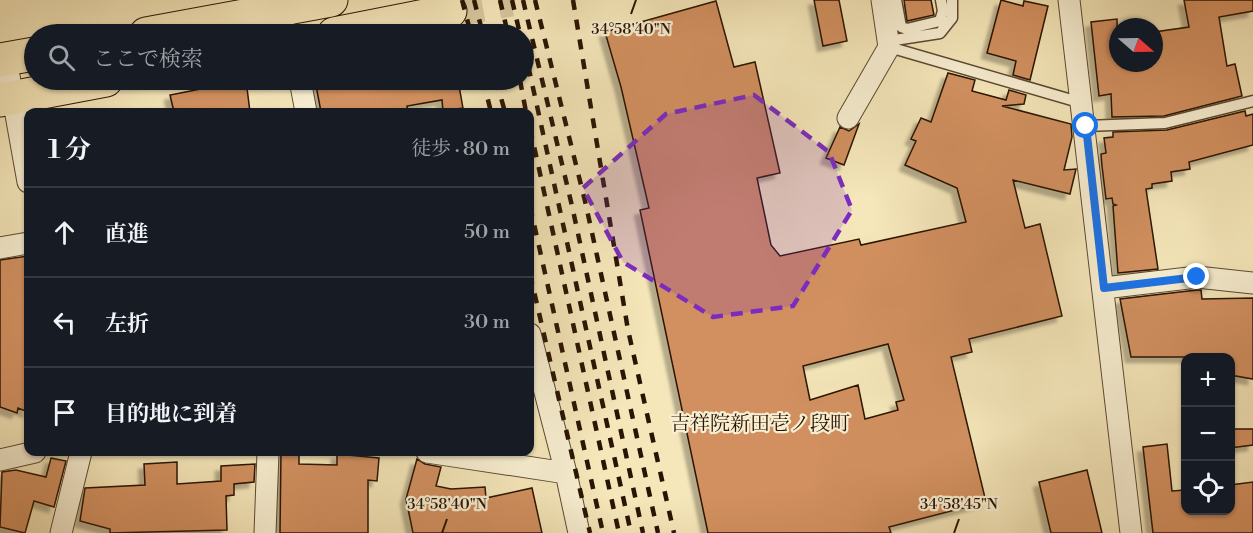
<!DOCTYPE html>
<html lang="ja">
<meta charset="utf-8">
<style>
:root{--surface:#171b24;--page:#20242c;--text:#f1f3f6;--muted:#9ea1a6;--line:#363941}
body{margin:0;font-family:"Libre Bodoni","Noto Serif JP",serif;background:var(--page);color:var(--text)}
.controls{position:absolute;right:18px;bottom:18px;display:grid;overflow:hidden;border-radius:12px;box-shadow:0 2px 4px #0004}
.controls button{width:54px;height:54px;display:grid;place-items:center;padding:0;border:0;border-bottom:2px solid var(--line);background:var(--surface);color:var(--text);font:30px sans-serif}
.compass{position:absolute;left:1109px;top:18px;width:54px;height:54px;border-radius:50%;background:var(--surface);box-shadow:0 2px 4px #0004;rotate:110deg}
.stop{position:absolute;width:18px;height:18px;margin:-14px;border:4px solid #1a73e8;border-radius:50%;background:#fff}
.stop.end{background:#1a73e8;border-color:#fff;box-shadow:0 2px 6px #0008}
.list{margin:0;padding:0;list-style:none}
h2{display:flex;justify-content:space-between;align-items:center;height:78px;margin:0;padding:0 24px;font-size:26px}
h2 small{font-size:20px;font-weight:400;color:var(--muted)}
.list li{display:grid;grid-template-columns:39px 1fr auto;gap:18px;align-items:center;box-sizing:border-box;height:90px;padding:0 24px;border-top:2px solid var(--line)}
.list b{display:block;font-size:22px;white-space:nowrap}
.list em{font-size:20px;font-style:normal;color:var(--muted)}
.icon{flex:none;width:33px;height:33px;fill:none;stroke:currentColor;stroke-width:2;stroke-linecap:round;stroke-linejoin:round}
.map{position:relative;flex:none;width:1253px;height:533px;overflow:hidden}
.search{position:absolute;background:var(--surface);box-shadow:0 2px 4px #0004;left:24px;top:24px;width:510px;height:66px;display:flex;align-items:center;gap:15px;box-sizing:border-box;padding:0 21px;border-radius:33px;color:var(--muted);font-size:22px}
.panel{position:absolute;background:var(--surface);box-shadow:0 2px 4px #0004;left:24px;top:108px;width:510px;height:348px;border-radius:12px}
.map>svg:first-child{display:block}
</style>
<div class="map">
<svg width="1253" height="533" viewBox="0 0 1253 533">
<defs>
<filter id="shadow"><feDropShadow dx="-5.5" dy="5.5" stdDeviation="1.5" flood-color="#0004"/></filter>
</defs>
<rect width="100%" height="100%" fill="#f5e7ba"/>
<filter id="stains"><feTurbulence type="fractalNoise" baseFrequency=".00333" numOctaves="4"/><feColorMatrix values="0 0 0 0 .2 0 0 0 0 .09 0 0 0 0 .02 0 0 0 .5 -.17"/></filter>
<radialGradient id="worn" r=".72"><stop offset=".6" stop-color="#630" stop-opacity="0"/><stop offset="1" stop-color="#630" stop-opacity=".3"/></radialGradient>
<path fill="#d29061" stroke="#2a1303" stroke-width="1.5" fill-rule="evenodd" filter="url(#shadow)" d="M814,0h25l8,41 -24,5z
M904,0h27l3,15 -27,6z
M1001,0l22,6 1,-5 24,5 -18,74 -17,-5 3,-14 -29,-8z
M1184,0h69v11l-34,6 8,49 8,-2 7,32 -78,20 -52,1 -1,-23 -12,2 -8,-74 26,-3 1,44h36v-31l35,-5z
M716,1l18,66 21,-5 25,111 -23,5 14,67 9,11 79,-17 2,6 105,-23 -9,-34 -52,-23 11,-24 -5,-2 10,-21 10,4 17,-49 27,7 -3,11 34,9 3,-10 17,5 -2,9 -22,2 69,18 1,13 -8,33 12,-1 -6,25 -57,-14 12,48 15,-4 22,92 -93,23 3,13 -21,5 35,145 -97,25 2,6h-183l-68,-323 9,-2 -28,-121 -16,-55zM888,344l16,56 -8,2 2,8 -33,9 -7,-34 -48,15 -7,-34z
M246,80l4,32h-76l-4,-17z
M315,80h143l5,28 -20,3 -1,-11 -35,6 1,6h-87z
M1245,111l1,5 7,-2v31l-64,17 1,7 -19,3 1,9 -20,3v4l-6,1 12,80 -40,4 -5,-67 3,-1 -3,-1 -1,-6 -6,1 -4,-33 -1,-12 5,-1 -2,-15 9,-1v-5l54,-2z
M859,124l-15,41 -18,-7 14,-31 9,4z
M28,256v156l-10,-4 -1,5 -17,-6v-147z
M1197,290h4l1,9 51,-1v81l-23,-4v-18h-99l-11,-58z
M1230,429h23v16l-23,3z
M1167,444l5,47 13,-1v20h45v-25l23,-3v51h-100l-10,-86z
M281,452h18v12l38,1v-11l42,4 -2,23 -9,-1v53h-88z
M51,458l15,3 -12,46 -20,-6 -9,32 -25,-6 2,-55 14,-2 30,7z
M417,459l8,5 16,3 -5,19 15,3 34,-2 1,11 46,-10 10,45h-129l-7,-34z
M177,462v22l44,-3v-15l34,-2 -1,18 -20,2v11l-8,1 1,34 -117,3v-4l-30,-8 5,-33 60,-3 -1,-21z
M1087,470l15,63h-51l-12,-51z"/>
<g fill="none" stroke-linecap="round" stroke-linejoin="round">
<path stroke="#d7c79f" stroke-width="33" stroke-dasharray="33 16" stroke-linecap="butt" d="M450,11l61,-11"/>
<defs>
<path id="service" d="M896,0l5,27 6,2 33,-8 3,-10 -2,-11
M888,41l52,-8 12,-15v-18
M889,47l193,56
M1086,126l79,-3 88,-22"/>
<path id="minor" d="M1069,0l62,533
M275,1l-2,10 15,23
M6,59l22,123
M300,80l6,32
M848,118l41,-71 -7,-47
M0,248l28,-5
M1104,288l93,-11 56,6
M530,334l36,139 13,60
M427,452l139,21
M0,460l35,-8
M61,533l20,-81
M265,533l3,-81"/>
<path id="primary" d="M146,34l185,-34
M334,34l116,-23
M0,60l34,-6
M0,100l106,-20"/>
</defs>
<use href="#service" stroke="#5d4831" stroke-width="13"/>
<use href="#minor" stroke="#5d4831" stroke-width="23"/>
<use href="#primary" stroke="#2a1303" stroke-width="35"/>
<use href="#service" stroke="#f8efd2" stroke-width="10"/>
<use href="#minor" stroke="#f8efd2" stroke-width="21"/>
<use href="#primary" stroke="#f5e7ba" stroke-width="33"/>
<path stroke="#2a1303" stroke-width="4.5" stroke-dasharray="10 10" stroke-linecap="butt" d="M462,0l9,34
M474,0l9,34
M500,0l8,34
M512,0l8,34
M523,0l49,206 71,327
M535,0l50,201 73,332
M573,0l55,330 46,203
M524,47l107,486
M483,80l8,32
M496,80l9,32
M520,80l6,32
M530,128l89,405
M530,206l73,327
M530,274l60,259"/>
</g>
<g fill="none" stroke-linecap="round" stroke-linejoin="round">
<path stroke="#1a73e8" stroke-width="8" d="M1086,126l18,162 93,-11"/>
</g>
<path fill="#7b2cbf" fill-opacity="0.2" stroke="#7b2cbf" stroke-width="4.5" stroke-dasharray="12 8" stroke-linejoin="round" d="M754,95l75,57 23,58 -59,96 -80,11 -90,-55 -40,-74 83,-74z"/>
<path fill="none" stroke="#2a1303" stroke-width="2" d="M631,14l5,-14M442,533l5,-14M954,533l5,-14"/>
<g text-anchor="middle" dominant-baseline="central" stroke-width="4.5" stroke-linejoin="round" paint-order="stroke">
<g font-size="20" fill="#2a1303" stroke="#f8efd2">
<text x="760" y="424">吉祥院新田壱ノ段町</text>
</g>
</g>
<g font-size="15" text-anchor="middle" fill="#2a1303" stroke="#f8efd2" stroke-width="4.5" stroke-linejoin="round" paint-order="stroke">
<text x="631" y="34">34°58'40"N</text>
<text x="447" y="509">34°58'40"N</text>
<text x="959" y="509">34°58'45"N</text>
</g>
<rect width="100%" height="100%" filter="url(#stains)"/>
<rect width="100%" height="100%" fill="url(#worn)"/>
</svg>
<div class="controls">
<button>+</button>
<button>−</button>
<button><svg class="icon" aria-label="locate" viewBox="0 0 24 24"><circle cx="12" cy="12" r="6"/><path d="M12 2v4M12 18v4M2 12h4M18 12h4"/></svg></button>
</div>
<svg class="compass" viewBox="-18 -18 36 36"><path d="M0-13l5 13h-10z" fill="#e53935"/><path d="M0 13l5-13h-10z" fill="#9ea1a6"/></svg>
<div class="stop" style="left:1086px;top:126px"></div>
<div class="stop end" style="left:1197px;top:277px"></div>
<div class="search"><svg class="icon" aria-label="search" viewBox="0 0 24 24"><circle cx="10" cy="10" r="6"/><path d="M15 15l6 6"/></svg>ここで検索</div>
<section class="panel">
<h2>1 分<small>徒歩 · 80 m</small></h2>
<ul class="list">
<li><svg class="icon" aria-label="ahead" viewBox="0 0 24 24"><path d="M12 20V5M6 11l6-6 6 6"/></svg><div><b>直進</b></div><em>50 m</em></li>
<li><svg class="icon" aria-label="left" viewBox="0 0 24 24"><path d="M17 20v-9H6M10 6l-5 5 5 5"/></svg><div><b>左折</b></div><em>30 m</em></li>
<li><svg class="icon" aria-label="arrive" viewBox="0 0 24 24"><path d="M6 21V4h12l-3 4 3 4H6"/></svg><div><b>目的地に到着</b></div></li>
</ul>
</section>
</div>
